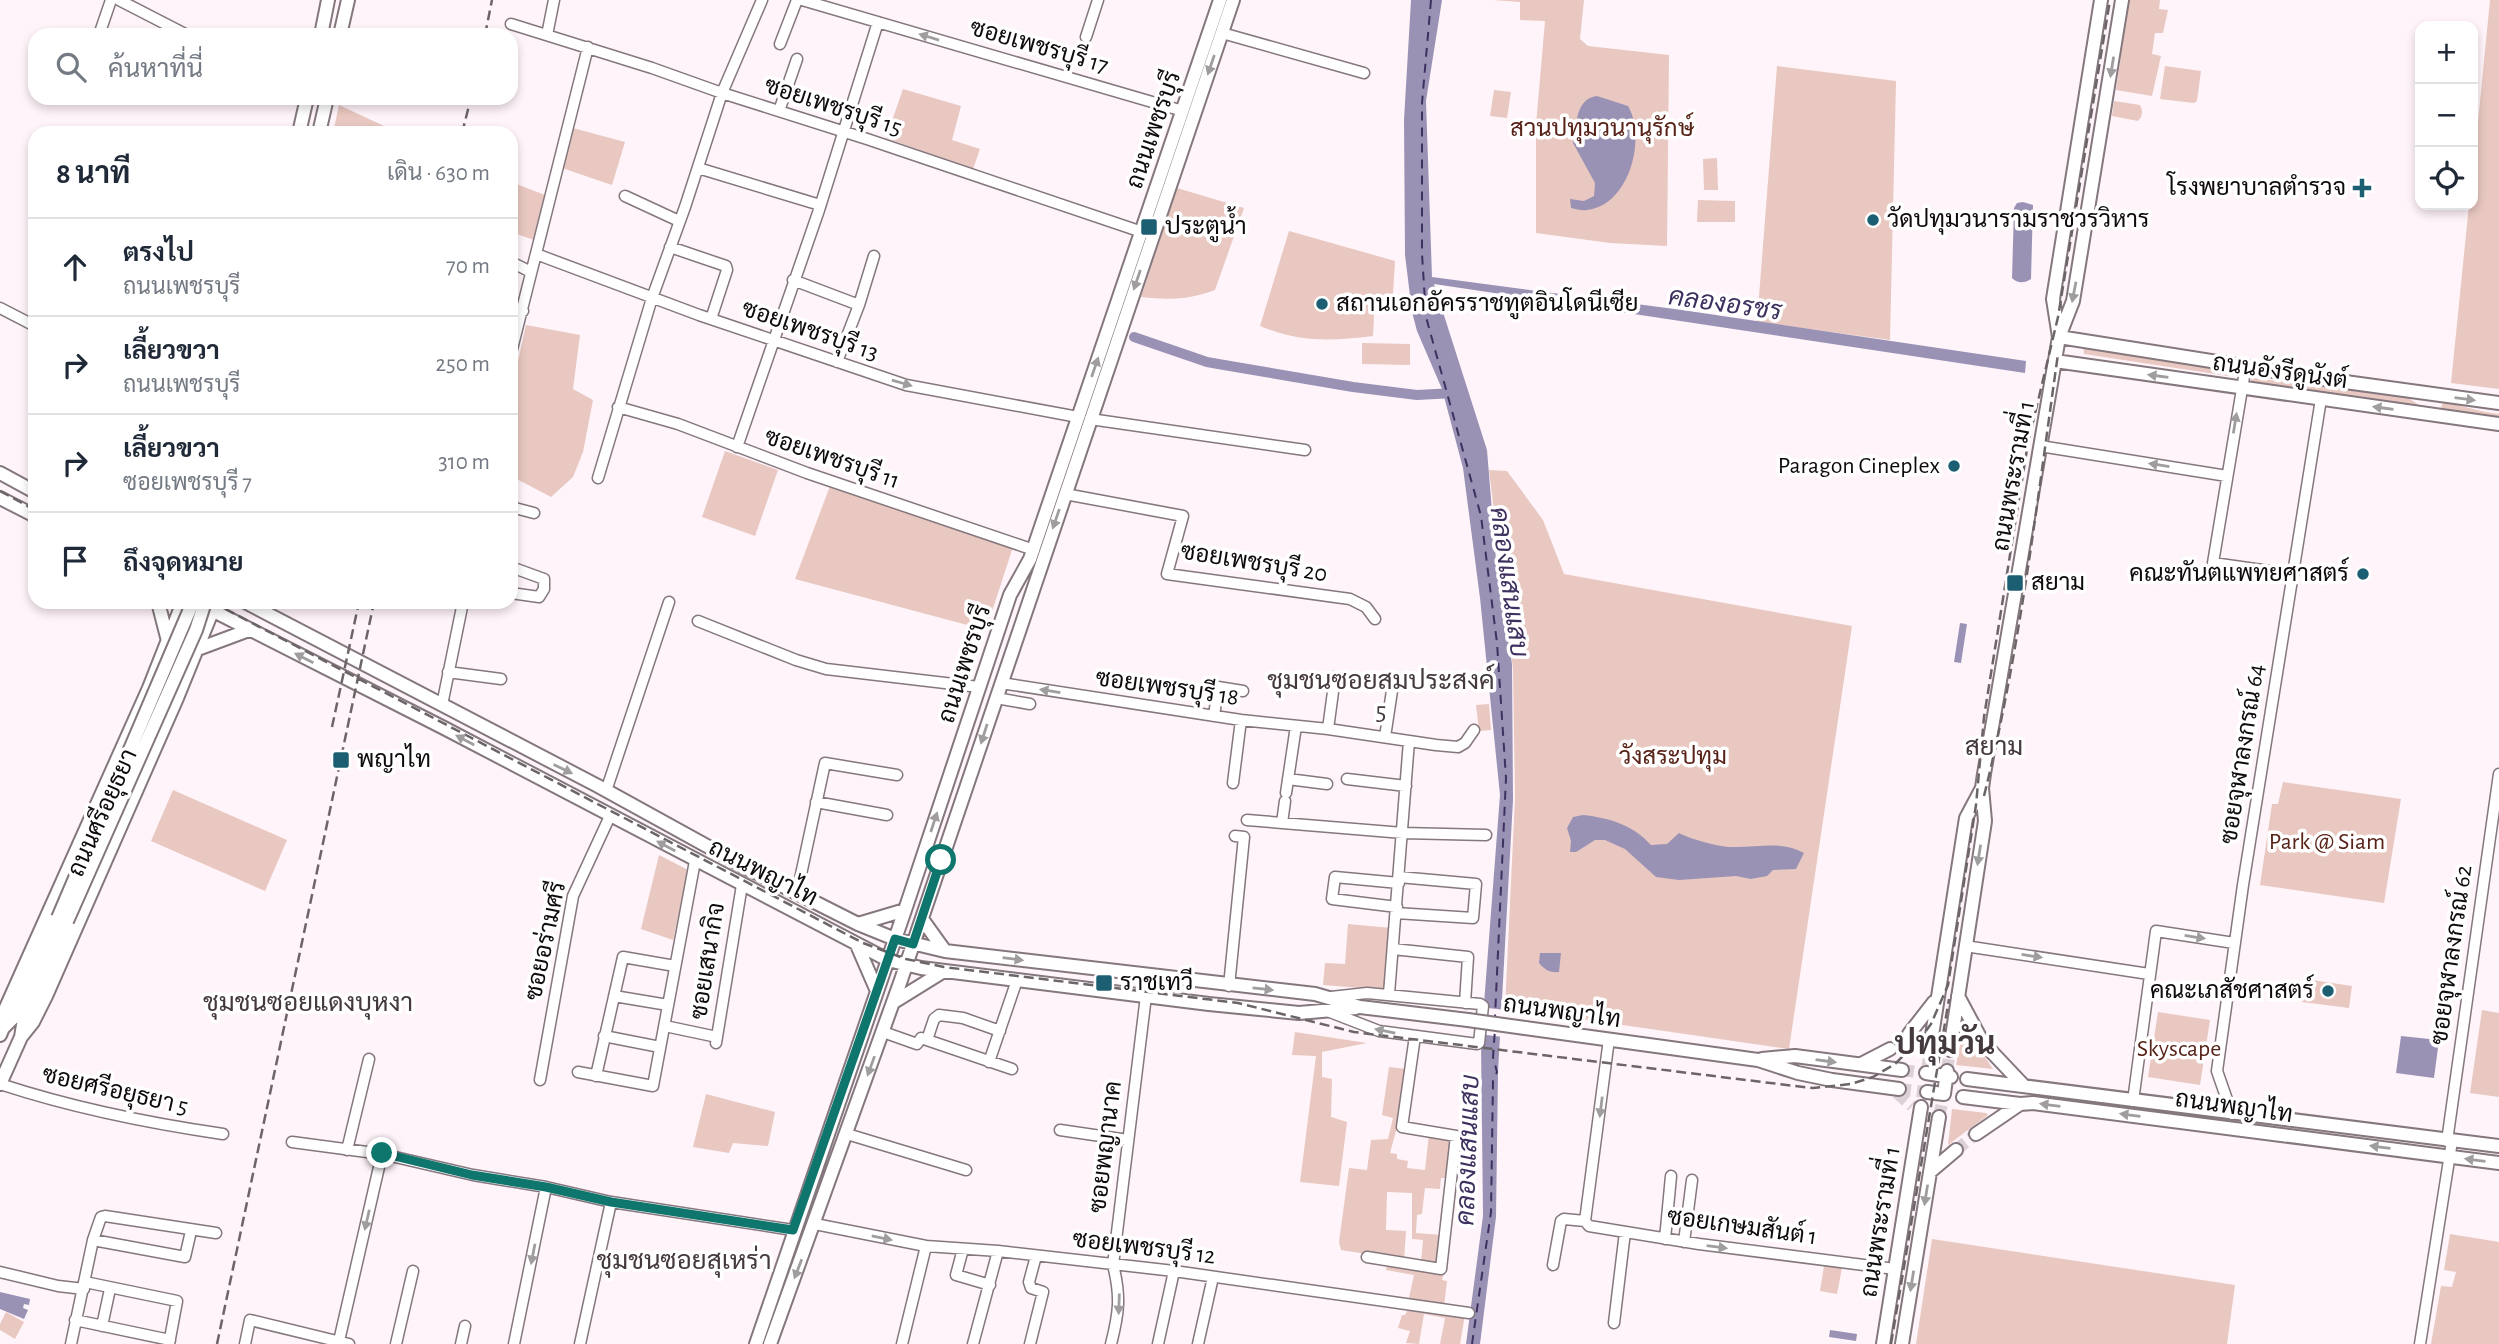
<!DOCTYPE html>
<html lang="th">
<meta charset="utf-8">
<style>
:root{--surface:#fff;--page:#f2f2f3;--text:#1f2937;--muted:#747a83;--line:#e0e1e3}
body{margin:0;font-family:"Alegreya Sans",Sarabun,sans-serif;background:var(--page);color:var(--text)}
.controls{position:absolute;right:21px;top:21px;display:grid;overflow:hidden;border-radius:14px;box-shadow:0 4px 10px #0003}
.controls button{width:63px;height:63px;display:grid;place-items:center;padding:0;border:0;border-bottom:2px solid var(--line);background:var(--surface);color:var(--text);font:35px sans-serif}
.stop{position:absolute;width:21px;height:21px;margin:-16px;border:5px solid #0f766e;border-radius:50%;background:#fff}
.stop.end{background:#0f766e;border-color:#fff;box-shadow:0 2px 7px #0008}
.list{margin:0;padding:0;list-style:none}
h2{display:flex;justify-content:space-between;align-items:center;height:91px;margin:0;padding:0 28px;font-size:30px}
h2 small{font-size:23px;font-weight:400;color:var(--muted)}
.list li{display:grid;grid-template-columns:46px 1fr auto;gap:21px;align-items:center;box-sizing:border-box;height:98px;padding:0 28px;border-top:2px solid var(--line)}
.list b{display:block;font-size:26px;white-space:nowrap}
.list p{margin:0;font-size:23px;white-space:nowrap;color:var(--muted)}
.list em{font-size:23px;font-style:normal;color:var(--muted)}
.icon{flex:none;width:38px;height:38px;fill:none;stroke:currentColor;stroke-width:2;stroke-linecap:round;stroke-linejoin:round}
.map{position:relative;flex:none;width:2499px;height:1344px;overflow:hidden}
.search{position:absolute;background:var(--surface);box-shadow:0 4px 10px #0003;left:28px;top:28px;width:490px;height:77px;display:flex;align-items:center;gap:18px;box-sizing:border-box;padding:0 24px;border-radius:21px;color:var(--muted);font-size:26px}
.panel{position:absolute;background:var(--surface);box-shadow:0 4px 10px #0003;left:28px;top:126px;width:490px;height:483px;border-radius:21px}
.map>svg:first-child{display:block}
</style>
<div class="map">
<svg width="2499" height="1344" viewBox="0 0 2499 1344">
<rect width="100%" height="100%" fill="#fff4fa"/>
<path fill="#e9c8c1" d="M1493,0h91l-4,39 8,7 81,9 -2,191 -57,-3 -74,-10v-108l9,-104 -25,-1v-18z
M2129,0h31l-1,9 9,1 -5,23h-8l-3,21 9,2 -9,40 -36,-6z
M2490,0h9v389l-48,-6 18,-178h4v-32z
M1777,66l119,15 -6,259 -133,-18z
M2165,66l36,5 -4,30 -3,2 -34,-4z
M903,89l58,17 -9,34 28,9 -7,20 -87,-31z
M1494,90l17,2 -4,26 -17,-2z
M2114,101l26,4c3,6 3,11 -2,16l-26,-5z
M339,105l60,28h-66z
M573,128l52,14 -13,43 -50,-17z
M1717,158l1,32h-14l-1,-31z
M511,182l34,13 -11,45 -23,-8z
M1177,188l67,20 -29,82c-26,10 -47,10 -74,7z
M1698,200l37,1v21h-38z
M1289,231l106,30 -2,33 -18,2 -2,40c-43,5 -72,7 -113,-10z
M526,325l54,10 -7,54 20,11 -10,52 -10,25 -22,20 -40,-21v-83z
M1362,343l48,1v21l-48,-1z
M2083,345l145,23 2,3 -2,5 -144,-22z
M2255,378l152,19 12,8 -3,3 -164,-25 -1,-4z
M2443,403c20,2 36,9 56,11v5l-57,-9 -1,-3z
M725,451l53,19 -23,66 -53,-19z
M1489,470l18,1 36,49 21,54 288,52 -63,423 -284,-41 10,-210 -2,-129z
M830,486l183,61 -27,83 -191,-51z
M1489,704l2,26 -12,1 -3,-26z
M2283,782l118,17 -17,104 -124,-18 12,-81h6z
M173,790l114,50 -22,51 -114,-50z
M659,855l29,15 -15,70 -32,-11z
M1348,924l44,4 -5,62 -64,-5 2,-22 20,1z
M2305,979l47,7 -3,22 -47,-6z
M2482,1010l17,3v84l-29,-4z
M2158,1012l52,8 -10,65 -52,-8z
M1964,1026l29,43 -37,-4z
M1295,1032l72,11 -45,9v25l10,2 -1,38 16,5 -8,64 -39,-4 16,-126 -24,-1z
M1389,1067l18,2 -11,62 -6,22 7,1v5l11,2 -1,7 18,2 4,-36 25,3 -5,41h-8l-1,11 -15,-1 -3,26 -5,1 -1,18 27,2 -3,32 -19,-4 2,-23 -11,-1v-46l-25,-1 -1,38 20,1 -2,29 -63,-10 -2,-8 10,-74 18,2 4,-30 17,-1 5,-21 -11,-3z
M706,1094l69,18 -7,34 -35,-3 -4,10 -36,-6z
M1952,1109l34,4 2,2 -40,30z
M2450,1234l49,8v102h-68l10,-58 11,1 4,-15 -12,-2z
M1932,1239l303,46 -8,59h-311z
M1388,1262l56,10 -2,8 5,1 -3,26 -36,-5 6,-27 -28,-5z
M1824,1266l18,2 -5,26 -17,-3z
M1409,1307l56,8 -5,29h-20l5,-26 -21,-4 -5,30 -13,-1 4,-12 -12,-3 4,-13h3z
M6,1312l18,10 -9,17 -15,-9v-6z"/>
<path fill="#9a92b5" d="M1411,0h31l-16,101 6,176 250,33 344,51 -1,12 -591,-89 53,166 9,110 16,104 1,136 -15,272 -2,145 -16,127h-14l17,-128 -2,-173 19,-248 -20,-197 -17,-130 -21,-79 -25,-58 -5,-19 -7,-57 -1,-135z
M1597,96l31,10c19,32 1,100 -41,104 -5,1 -11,-1 -16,-2l-1,-9 14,2 10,-5 1,-13 -22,-40c4,-19 2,-44 24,-47z
M2023,202l10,3 -2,74c-6,4 -13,5 -19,-1l2,-70 3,-5z
M1960,623l7,1 -6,39 -7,-1z
M1583,815c27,3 50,10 68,30l16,-1 12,-11c11,6 40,14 53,14 25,1 49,-7 72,6l-8,16 -23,1 -6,6 -16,3 -15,-3 -57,4 -23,-3 -31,-28 -20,-9h-10l-19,12h-6l1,-11 -4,-13 6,-11z
M1540,953h21l-2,19c-9,1 -14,-2 -20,-9z
M2401,1036l38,4 -5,38 -38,-5z
M0,1292l30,7 -1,6 -5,-1 -1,4 5,2 -4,9 -24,-10z
M1830,1330l27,4 -1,7 -27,-4z"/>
<path fill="#fff4fa" d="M1480,1007l25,3 -2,27 -25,-3z"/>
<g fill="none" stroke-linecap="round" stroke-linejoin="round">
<path stroke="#9a92b5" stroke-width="10" d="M1134,337l73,25 17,3 129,22 64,8 37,-2"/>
<path stroke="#3e3160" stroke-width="2" stroke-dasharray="9 7" stroke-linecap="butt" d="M1431,0l-9,103v151l4,63 55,199 16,127 9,135 -11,239
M1472,1344l19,-132 2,-131 4,-9 -4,-15 2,-28"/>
<path stroke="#dbd1d6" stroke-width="12" stroke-dasharray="12 6" stroke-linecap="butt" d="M1890,1049l19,-15
M1902,1070l24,3
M1927,1071l3,-23
M1947,1071l3,-21
M1899,1089l28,3
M1897,1093l15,13
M1939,1117l5,-23 19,3
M1956,1150l20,-16"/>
<defs>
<path id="minor" d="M119,0l68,35
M802,0l381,111
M511,24l141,44 70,25 145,46 275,93
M1222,33l142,40
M99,35l12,-35
M547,35l7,-35
M1086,37l12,-37
M780,44l17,-44
M779,111l18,-52
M698,168l122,37
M625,196l54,25
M670,247l56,19 1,4 -16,49
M536,254l163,61 207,70 172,32
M511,262l20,10
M793,280l66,25
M511,306l12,5
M0,308l35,18
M511,353l77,-306
M837,362l22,-57 15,-49
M2246,365l-33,198 79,11
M618,407l60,17 129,49 227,77
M1090,419l215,31
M2040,446l187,30
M737,447l82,-237 59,-188
M598,478l54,-180 33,-91 37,-114 40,-93
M1065,494l118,22 -16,58 183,25 16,8 9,12
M511,507l23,6
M511,567l33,12v10l-5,8 -28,-4
M698,621l98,39 30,9 153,18
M448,672l53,7
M1001,683l240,37 87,9 108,16 22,2 7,-4 9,-13
M996,698l34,6
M442,705l21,-103
M1214,716l4,-29 25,4
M1328,729l7,-52
M1385,737l8,-53
M1288,779l39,5
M1347,779l59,7
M1233,783l8,-63
M606,791l63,-189
M1286,793l10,-67
M816,802l71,13
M1247,820l156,13 83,2
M1282,823l3,-22
M797,893l28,-130 72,12
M1397,907l-65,-8 3,-22 64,6
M1396,913l77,5 3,-34 -77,-7
M1965,946l184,28
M1393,949l75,8 -3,46
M1229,986l15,-149 -9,-1
M1389,994l20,-253
M614,996l54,9
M1330,1012l49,19 98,13 2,-1 4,-37 -3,-2 -113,-11 -36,4
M665,1026l52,11
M883,1032l34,12 4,-6 91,31
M604,1036l56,11
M1609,1039l-24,182 4,5 110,18 196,25
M927,1040l7,-21 5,-4 24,3 37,13
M716,1043l26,-158
M989,1062l28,-82
M578,1072l75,14 42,-225
M596,1076l27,-119 52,9
M540,1080l33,-184 37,-80
M0,1084c73,24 147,39 223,50
M2133,1101l23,-170 78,12
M2232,1114l-15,-43 26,-186 78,-486
M1060,1130l68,10
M847,1134l119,36
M2447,1141l52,-367
M292,1142l90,12 91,21 73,12 65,15 182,28
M347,1150l22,-91
M815,1224l111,22 72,5 176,20 295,42
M1665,1239l6,-63
M93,1240l92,17 6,-26
M1684,1242l8,-62
M963,1249l-7,26 34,10
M1367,1257l74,12 15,-133 -54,-9 13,-91
M1553,1265l8,-44 3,-2 21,2
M0,1272l58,14 26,3
M85,1282l92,19 -8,43
M75,1320l95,20
M1614,1323l11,-91
M102,1326l8,-37
M339,1341l43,-187
M71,1344l22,-104 8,-23 4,-1 111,17
M245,1344l5,-24 99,24
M396,1344l17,-73
M461,1344l4,-18
M514,1344l32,-157
M580,1344l31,-142
M902,1344l24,-98
M973,1344l25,-93
M1030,1344l13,-52 -12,-4 -2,-6 7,-26
M1111,1344c8,-31 10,-48 2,-79l33,-269
M1158,1344l16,-73
M1198,1344l15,-67
M2420,1344l32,-203"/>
<path id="major" d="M321,35l7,-35
M340,35l8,-35
M299,133l8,-35
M319,133l8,-35
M2059,337l279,44 161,22
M2059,337l-6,-38 48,-299
M2055,361l444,63
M0,473l35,19
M0,498l35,18
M158,602l10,39
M196,602l248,126 444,232 33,8 288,36 90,9 57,-5
M245,602l353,184 147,81 113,57 37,15 50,12 370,43 45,13 108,13
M198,649l51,-19
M922,919l23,32
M858,924l47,-14
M857,945l20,46
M1958,996l24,45
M894,1002l50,-31
M3,1028l11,-11 44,-99
M1525,1028l233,32 40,13 34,7 67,9
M1909,1034l25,-32
M0,1035l3,-7 1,-16 145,-324 34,-86
M21,1037l12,-15 13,-26 131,-298 39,-96
M1930,1048l36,-230 16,-30
M1988,1048l36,38
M1950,1050l35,-229 -3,-33 2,-14 75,-437 14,-36 49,-301
M1762,1059l33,-3 107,14
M1861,1064l29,-15
M1926,1073l25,4
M1967,1079l532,67
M0,1084l21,-47 3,-18 43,-98
M1927,1092l17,2 3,-23
M1963,1097l57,7 13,-1 466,60
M1976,1134l44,-30
M1930,1172l26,-22
M756,1344l149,-434 105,-315 20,-36 190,-559
M770,1344l131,-364 332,-980
M1883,1344l38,-237
M1902,1344l37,-227"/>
</defs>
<use href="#minor" stroke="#84777e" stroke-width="13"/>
<use href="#major" stroke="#84777e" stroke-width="16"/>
<use href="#minor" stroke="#fff" stroke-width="10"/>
<use href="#major" stroke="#fff" stroke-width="12"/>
<path stroke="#6c6568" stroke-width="2.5" stroke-dasharray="10 5" stroke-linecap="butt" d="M485,35l7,-35
M462,133l9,-35
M0,491l35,19
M212,602l651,341 43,16 38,8 294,36 116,29 441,54 18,2 38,-4 22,-7 22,-13 25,-25 11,-15 17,-39 28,-180 8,-88 44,-274 30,-126 52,-317
M332,727l27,-125
M1984,796c36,-145 53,-294 74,-442
M217,1344l157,-742
M1891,1344l58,-345"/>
<defs>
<path id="major-bridge" d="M58,918l135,-316
M67,921l129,-291 9,-28
M1468,1020l57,8"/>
</defs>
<use href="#major-bridge" stroke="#84777e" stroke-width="16" stroke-linecap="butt"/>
<use href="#major-bridge" stroke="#fff" stroke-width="12"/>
</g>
<defs><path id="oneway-solid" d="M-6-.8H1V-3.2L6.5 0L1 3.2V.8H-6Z" transform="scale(1.75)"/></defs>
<g fill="#9f9d9e">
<use href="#oneway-solid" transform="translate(929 37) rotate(-163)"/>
<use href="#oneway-solid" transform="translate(1211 65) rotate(109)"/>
<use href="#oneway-solid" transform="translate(2112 67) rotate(99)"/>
<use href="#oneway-solid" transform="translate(1137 280) rotate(109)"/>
<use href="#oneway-solid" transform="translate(2074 292) rotate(101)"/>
<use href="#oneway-solid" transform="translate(1095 367) rotate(-71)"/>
<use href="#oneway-solid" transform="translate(2158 376) rotate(-172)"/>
<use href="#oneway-solid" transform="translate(902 383) rotate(16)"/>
<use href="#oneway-solid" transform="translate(2465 399) rotate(7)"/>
<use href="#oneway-solid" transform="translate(2383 408) rotate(-172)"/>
<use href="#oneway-solid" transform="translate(2235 423) rotate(-81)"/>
<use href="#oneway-solid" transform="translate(2159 465) rotate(-171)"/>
<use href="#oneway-solid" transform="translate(1056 519) rotate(109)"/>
<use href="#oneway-solid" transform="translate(304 658) rotate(-153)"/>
<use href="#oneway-solid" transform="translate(1050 691) rotate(-171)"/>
<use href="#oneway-solid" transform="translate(984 734) rotate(108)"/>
<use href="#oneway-solid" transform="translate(465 740) rotate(-152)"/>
<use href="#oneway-solid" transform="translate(563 769) rotate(26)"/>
<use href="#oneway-solid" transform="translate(934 822) rotate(-72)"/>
<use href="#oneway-solid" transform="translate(666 846) rotate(-152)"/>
<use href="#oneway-solid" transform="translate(1979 855) rotate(99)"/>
<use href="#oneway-solid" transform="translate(2195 937) rotate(9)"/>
<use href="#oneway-solid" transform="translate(2032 956) rotate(9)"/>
<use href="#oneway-solid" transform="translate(1013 959) rotate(7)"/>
<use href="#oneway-solid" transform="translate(1263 989) rotate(6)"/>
<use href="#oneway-solid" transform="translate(1385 1031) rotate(-168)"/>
<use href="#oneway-solid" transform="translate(1826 1061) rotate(8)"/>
<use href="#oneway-solid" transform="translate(871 1066) rotate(110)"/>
<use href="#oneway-solid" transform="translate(2050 1105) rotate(-173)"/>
<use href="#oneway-solid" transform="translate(1601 1107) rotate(97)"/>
<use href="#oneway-solid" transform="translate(2130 1115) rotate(-173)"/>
<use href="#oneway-solid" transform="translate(2380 1147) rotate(-173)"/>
<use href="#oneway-solid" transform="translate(2475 1160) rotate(-173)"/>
<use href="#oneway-solid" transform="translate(1926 1195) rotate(99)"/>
<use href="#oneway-solid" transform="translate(367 1220) rotate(103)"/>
<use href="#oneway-solid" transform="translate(882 1238) rotate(11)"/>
<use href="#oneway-solid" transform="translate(1717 1247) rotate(7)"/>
<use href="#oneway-solid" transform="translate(533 1254) rotate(101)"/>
<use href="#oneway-solid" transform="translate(798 1269) rotate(111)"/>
<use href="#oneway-solid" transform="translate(1912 1281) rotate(99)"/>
<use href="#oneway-solid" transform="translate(1119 1304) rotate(92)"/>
</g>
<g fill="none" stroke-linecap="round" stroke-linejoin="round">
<path stroke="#0f766e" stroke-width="9" d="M382,1153l90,22 74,12 65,15 182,28 102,-291 18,5 28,-84"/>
</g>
<g fill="#1c5f72" stroke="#fff" stroke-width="2.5">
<path d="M2358.5 177.5h7v7h7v7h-7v7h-7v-7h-7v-7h7z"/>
<circle cx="1873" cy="220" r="7"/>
<rect x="1140" y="218" width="18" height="18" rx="3.5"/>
<circle cx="1322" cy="304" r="7"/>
<circle cx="1954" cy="466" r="7"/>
<circle cx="2363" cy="574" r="7"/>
<rect x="2006" y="574" width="18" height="18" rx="3.5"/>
<rect x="332" y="751" width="18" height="18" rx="3.5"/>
<rect x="1095" y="974" width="18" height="18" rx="3.5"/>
<circle cx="2328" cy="991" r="7"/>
</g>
<g text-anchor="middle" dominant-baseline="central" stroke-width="7" stroke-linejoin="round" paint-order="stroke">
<g font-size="24" fill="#0f0b0d" stroke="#fff">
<text transform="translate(1039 47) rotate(16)">ซอยเพชรบุรี 17</text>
<text transform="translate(833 107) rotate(18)">ซอยเพชรบุรี 15</text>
<text transform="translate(1154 130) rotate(-71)">ถนนเพชรบุรี</text>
<text transform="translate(810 331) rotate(19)">ซอยเพชรบุรี 13</text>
<text transform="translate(2280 372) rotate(8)">ถนนอังรีดูนังต์</text>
<text transform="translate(832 459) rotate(19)">ซอยเพชรบุรี 11</text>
<text transform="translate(2014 476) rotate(-80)">ถนนพระรามที่ 1</text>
<text transform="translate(1254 563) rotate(9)">ซอยเพชรบุรี 20</text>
<text transform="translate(965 664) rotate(-72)">ถนนเพชรบุรี</text>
<text transform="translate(1167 688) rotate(8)">ซอยเพชรบุรี 18</text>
<text transform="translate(2243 754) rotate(-81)">ซอยจุฬาลงกรณ์ 64</text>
<text transform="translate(103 813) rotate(-66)">ถนนศรีอยุธยา</text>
<text transform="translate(763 873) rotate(27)">ถนนพญาไท</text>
<text transform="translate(546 941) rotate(-78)">ซอยอร่ามศรี</text>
<text transform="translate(2452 955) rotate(-82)">ซอยจุฬาลงกรณ์ 62</text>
<text transform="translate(708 961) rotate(-81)">ซอยเสนากิจ</text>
<text transform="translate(1562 1012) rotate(8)">ถนนพญาไท</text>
<text transform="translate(115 1091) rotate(13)">ซอยศรีอยุธยา 5</text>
<text transform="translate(2234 1107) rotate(8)">ถนนพญาไท</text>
<text transform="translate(1106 1147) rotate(-83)">ซอยพญานาค</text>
<text transform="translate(1881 1222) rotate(-81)">ถนนพระรามที่ 1</text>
<text transform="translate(1742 1227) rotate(8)">ซอยเกษมสันต์ 1</text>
<text transform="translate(1144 1248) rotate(7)">ซอยเพชรบุรี 12</text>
</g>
<g font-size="24" fill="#582318" stroke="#fff">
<text x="1602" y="129">สวนปทุมวนานุรักษ์</text>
<text x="1673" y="757">วังสระปทุม</text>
<text x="2327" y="842">Park @ Siam</text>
<text x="2179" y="1049">Skyscape</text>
</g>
<g font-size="24" fill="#0f0b0d" stroke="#fff" text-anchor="start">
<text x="2346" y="188" text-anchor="end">โรงพยาบาลตำรวจ</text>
<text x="1887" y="220">วัดปทุมวนารามราชวรวิหาร</text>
<text x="1165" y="227">ประตูน้ำ</text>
<text x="1336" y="304">สถานเอกอัครราชทูตอินโดนีเซีย</text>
<text x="1940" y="466" text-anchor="end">Paragon Cineplex</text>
<text x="2349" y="574" text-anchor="end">คณะทันตแพทยศาสตร์</text>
<text x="2031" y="583">สยาม</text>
<text x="357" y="760">พญาไท</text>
<text x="1120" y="983">ราชเทวี</text>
<text x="2314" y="991" text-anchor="end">คณะเภสัชศาสตร์</text>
</g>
<g font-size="26" font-style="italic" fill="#3e3160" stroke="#fff">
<text transform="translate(1725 304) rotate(8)">คลองอรชร</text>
<text transform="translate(1509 582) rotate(82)">คลองแสนแสบ</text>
<text transform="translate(1468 1150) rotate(-88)">คลองแสนแสบ</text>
</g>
<g font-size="26" fill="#44393f" stroke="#fff">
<text x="1381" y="681">ชุมชนซอยสมประสงค์<tspan x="1381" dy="30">5</tspan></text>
<text x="1994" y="747">สยาม</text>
<text x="308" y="1003">ชุมชนซอยแดงบุหงา</text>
<text x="684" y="1261">ชุมชนซอยสุเหร่า</text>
</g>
<g font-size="32" font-weight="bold" fill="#44393f" stroke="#fff">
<text x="1945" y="1044">ปทุมวัน</text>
</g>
</g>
</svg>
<div class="controls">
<button>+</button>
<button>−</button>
<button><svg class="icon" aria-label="locate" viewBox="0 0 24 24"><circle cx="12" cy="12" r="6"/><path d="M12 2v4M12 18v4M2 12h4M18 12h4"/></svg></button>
</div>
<div class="stop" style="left:941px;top:860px"></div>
<div class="stop end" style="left:382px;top:1153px"></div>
<div class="search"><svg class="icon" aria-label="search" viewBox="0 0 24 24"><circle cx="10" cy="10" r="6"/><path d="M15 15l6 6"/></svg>ค้นหาที่นี่</div>
<section class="panel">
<h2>8 นาที<small>เดิน · 630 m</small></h2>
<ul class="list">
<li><svg class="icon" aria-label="ahead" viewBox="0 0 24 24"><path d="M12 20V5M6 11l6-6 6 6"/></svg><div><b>ตรงไป</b><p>ถนนเพชรบุรี</p></div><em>70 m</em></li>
<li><svg class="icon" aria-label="right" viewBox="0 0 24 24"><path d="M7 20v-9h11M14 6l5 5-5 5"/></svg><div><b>เลี้ยวขวา</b><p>ถนนเพชรบุรี</p></div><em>250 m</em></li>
<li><svg class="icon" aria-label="right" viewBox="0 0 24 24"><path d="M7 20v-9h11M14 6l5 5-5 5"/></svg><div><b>เลี้ยวขวา</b><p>ซอยเพชรบุรี 7</p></div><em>310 m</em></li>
<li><svg class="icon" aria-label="arrive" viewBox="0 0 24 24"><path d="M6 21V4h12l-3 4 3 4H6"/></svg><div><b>ถึงจุดหมาย</b></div></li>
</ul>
</section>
</div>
